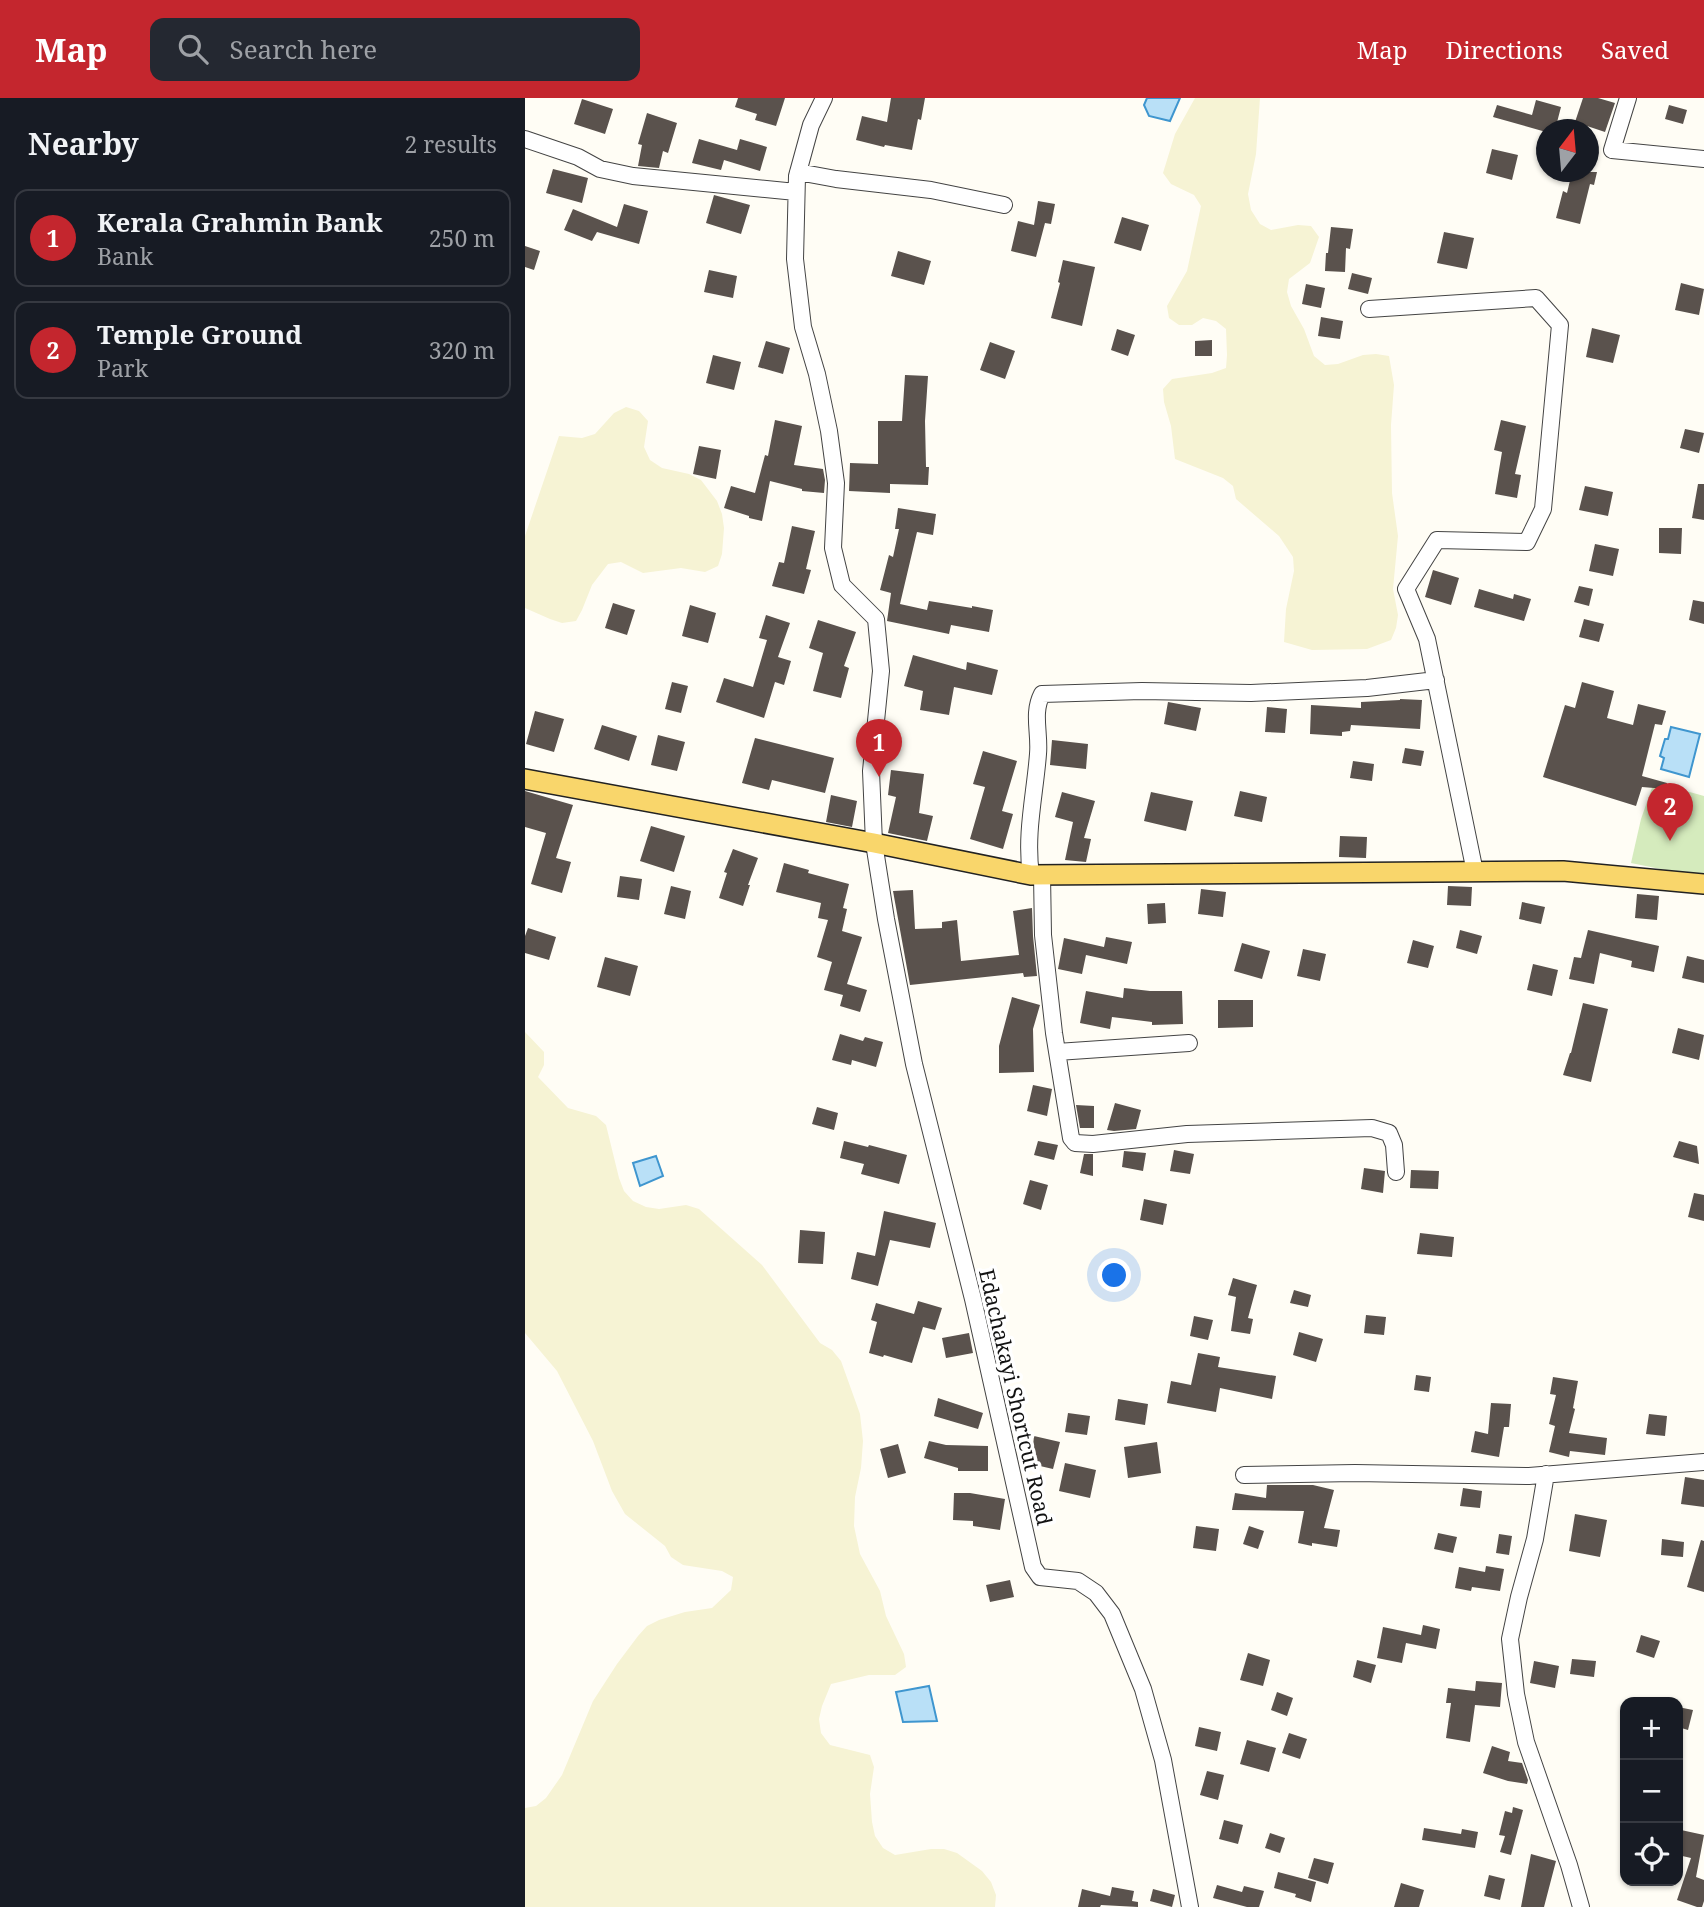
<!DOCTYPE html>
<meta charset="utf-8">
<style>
:root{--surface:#171b24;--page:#242831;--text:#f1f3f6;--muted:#9ea1a6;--line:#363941;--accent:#c4262e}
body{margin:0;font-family:"Noto Serif",serif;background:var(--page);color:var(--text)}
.controls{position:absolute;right:21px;bottom:21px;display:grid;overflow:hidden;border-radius:14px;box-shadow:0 2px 5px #0004}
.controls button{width:63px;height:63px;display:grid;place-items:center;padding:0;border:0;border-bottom:2px solid var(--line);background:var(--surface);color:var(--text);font:35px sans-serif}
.compass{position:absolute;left:1011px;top:21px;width:63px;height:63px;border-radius:50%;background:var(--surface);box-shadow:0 2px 5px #0004;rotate:16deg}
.you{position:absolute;left:590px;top:1178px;width:24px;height:24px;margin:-18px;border:5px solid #fff;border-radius:50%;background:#1a73e8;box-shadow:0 0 0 10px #1a73e833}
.badge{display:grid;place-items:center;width:46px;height:46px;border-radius:50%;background:var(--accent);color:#fff;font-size:23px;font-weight:700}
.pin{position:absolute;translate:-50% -58px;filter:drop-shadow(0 2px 4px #0008)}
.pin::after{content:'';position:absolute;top:37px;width:24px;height:21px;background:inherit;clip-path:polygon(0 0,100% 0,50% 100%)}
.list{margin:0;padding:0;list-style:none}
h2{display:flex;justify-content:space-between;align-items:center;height:91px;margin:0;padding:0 28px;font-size:30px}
h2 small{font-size:23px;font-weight:400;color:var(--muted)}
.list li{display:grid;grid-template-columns:46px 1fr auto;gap:21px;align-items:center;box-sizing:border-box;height:98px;margin:0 14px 14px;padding:0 14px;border:2px solid var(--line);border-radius:14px}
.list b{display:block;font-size:26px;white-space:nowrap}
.list p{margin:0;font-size:23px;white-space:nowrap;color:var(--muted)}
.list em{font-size:23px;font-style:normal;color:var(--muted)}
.icon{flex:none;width:38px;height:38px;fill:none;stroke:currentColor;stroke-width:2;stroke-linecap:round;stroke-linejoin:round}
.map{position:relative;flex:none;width:1179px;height:1809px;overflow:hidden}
header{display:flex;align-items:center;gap:42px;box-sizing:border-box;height:98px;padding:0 35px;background:var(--accent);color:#fff}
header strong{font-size:33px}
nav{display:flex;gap:38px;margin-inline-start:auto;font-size:24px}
.search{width:490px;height:63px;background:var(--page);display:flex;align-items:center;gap:18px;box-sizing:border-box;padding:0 24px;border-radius:14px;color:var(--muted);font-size:26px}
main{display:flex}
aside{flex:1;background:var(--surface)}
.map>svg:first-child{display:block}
</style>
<header>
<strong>Map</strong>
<div class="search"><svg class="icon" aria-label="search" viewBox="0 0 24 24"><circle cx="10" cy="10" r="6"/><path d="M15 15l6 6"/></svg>Search here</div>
<nav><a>Map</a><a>Directions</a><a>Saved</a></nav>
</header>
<main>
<aside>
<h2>Nearby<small>2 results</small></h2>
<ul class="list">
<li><span class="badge">1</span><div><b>Kerala Grahmin Bank</b><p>Bank</p></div><em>250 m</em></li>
<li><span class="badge">2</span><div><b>Temple Ground</b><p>Park</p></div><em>320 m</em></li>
</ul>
</aside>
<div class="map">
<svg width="1179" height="1809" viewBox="0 0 1179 1809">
<rect width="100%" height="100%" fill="#fffdf5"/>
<path fill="#f6f3d4" d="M670,0h65l-4,56 -8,40 3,16 9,14 11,6 27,-5 13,1 8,11 -9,26 -21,16 -2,13 4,14 13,23 10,27 11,9 13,-1 25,-9 13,-1 13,2 5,29 -3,40 1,68 6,43 -5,53 5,26 -2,13 -5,12 -24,9 -55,1 -28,-8 2,-33 8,-38 -1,-14 -14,-21 -43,-37 -3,-13 -10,-8 -48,-19 -4,-33 -7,-24 -1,-13 9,-10 40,-6 14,-5 1,-13 -1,-26 -10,-8 -13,-3 -11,7h-13l-10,-7 -2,-12 20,-35 14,-65 -7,-11 -23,-11 -8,-11 12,-39z
M101,309l13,4 9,10 -4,26 6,13 12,8 27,6 12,6 16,21 5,13 2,14 -2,26 -4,12 -13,6 -24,-4 -38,5 -22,-11 -13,2 -16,21 -10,25 -6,11 -14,2 -12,-4 -25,-11v-72l34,-100 23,2 13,-4 19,-21z
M0,934l19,20v13l-6,12 30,31 28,8 10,9 13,53 5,13 9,10 13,6 13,2 27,-4 13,4 63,56 58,78 12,7 9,11 19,53 3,27 -2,27 -6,29 -1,29 6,28 20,37 6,25 18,38 2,13 -11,8h-26l-38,9 -9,22 -3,13 2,14 9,12 40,10 4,12 -4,27 2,28 3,14 8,12 12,7 36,-6h13l13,4 25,18 9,11 5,13 -1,12h-470v-99l11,-2 10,-8 16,-23 31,-74 24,-37 21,-28 9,-10 12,-6 26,-8 27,-4 19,-18 2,-13 -11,-6 -39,-6 -12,-8 -6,-11 -40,-32 -13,-23 -19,-50 -36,-70 -32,-38z"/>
<path fill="#d5ebbd" d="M1129,684l50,14v78l-24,-1 -49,-10 10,-44z"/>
<path fill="#b9e0f7" stroke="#3f96cf" stroke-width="2" d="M622,0h33l-10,23 -21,-5 -5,-11z
M1146,629l29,7 -11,43 -28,-8 3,-11 -4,-2 5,-17h3z
M131,1058l7,20 -23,10 -7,-23z
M404,1588l8,35 -34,1 -7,-30z"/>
<path fill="#5a524d" d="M213,0h47l-9,28 -21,-6 2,-6 -22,-7z
M366,0h34l-4,22 -3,-1 -6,31 -27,-5 -1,2 -28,-7 6,-24 25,6z
M1058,0h15l17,5 -10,29 -30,-10z
M57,1l31,10 -8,25 -31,-10z
M1011,2l25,7 -6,23h-9v2l-53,-15 4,-12 35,10z
M1144,7l18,5 -4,14 -18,-5z
M122,15l30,10 -9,30 -5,-2 -4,17 -21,-2 4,-21 -4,-1z
M174,41l38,11 3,-11 27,8 -7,24 -36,-11 -3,10 -29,-7z
M967,51l26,6 -6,25 -26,-7z
M28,71l35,9 -6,25 -36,-10z
M1047,74h25l-3,13 -4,-1 -10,40 -24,-6 7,-27 4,2z
M189,97l36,10 -9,29 -35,-11z
M513,103l17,3 -4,20 -6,-1 -9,34 -25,-6 7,-30 16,4z
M99,106l24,7 -9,33 -42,-12 -5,9 -28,-11 9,-21 44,18z
M597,119l27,8 -8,26 -27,-8z
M806,129l22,2 -3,20 -4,-1 -1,24 -20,-1 1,-18h2z
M919,134l30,6 -7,31 -30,-6z
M0,148l15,5 -6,19 -9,-3z
M373,153l33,10 -7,24 -33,-9z
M538,162l32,7 -13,59 -31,-8 9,-35 -2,-1z
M184,172l28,6 -4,22 -29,-6z
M827,175l20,5 -4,16 -20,-5z
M1156,185l23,6 -5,26 -24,-5z
M781,186l19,4 -4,20 -19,-4z
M796,219l22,4 -3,18 -22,-3z
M1067,230l28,7 -7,28 -27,-6z
M592,231l18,6 -7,21 -17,-6z
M687,242v16h-17v-15z
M241,243l24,7 -7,26 -25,-7z
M465,244l25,9 -10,28 -25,-9z
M188,257l28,7 -7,28 -28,-7z
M380,277l23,1 -3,45 1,46h3l-1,18 -38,-1v9l-41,-2 1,-28 28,1v-43h24z
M250,322l27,6 -8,39 29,4 2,11 -1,13 -22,-2v-2l-32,-8 -8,40 -13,-3v-2l-25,-8 7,-22 24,7 10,-38 3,1z
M976,322l25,6 -11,48 6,1 -4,23 -22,-4 7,-42 -8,-2z
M1160,331l19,4 -5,20 -19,-5z
M174,348l22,4 -5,29 -23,-5z
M1173,386h6v36l-12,-2z
M1060,388l28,6 -5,24 -29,-6z
M373,410l38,6 -3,21 -16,-3 -17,72 27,6 2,-9 43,7v-2l21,4 -4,22 -38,-7 -2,9 -62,-13 4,-28 -11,-3 9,-35 4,2 6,-28h-4z
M267,428l23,5 -9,38 5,1 -7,24 -32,-8 7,-24 5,1z
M1134,430h23l-1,26 -22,-1z
M1070,446l24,5 -6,27 -24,-5z
M908,472l26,8 -8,27 -26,-8z
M1054,488l14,3 -4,17 -15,-4z
M954,491l34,10 1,-5 17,5 -7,22 -50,-14z
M1168,502l11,2v22l-15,-4z
M88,505l22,7 -8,25 -22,-7z
M165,507l26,8 -8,30 -26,-7z
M241,517l24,8 -12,34 13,4 -7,24 -9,-3 -11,36 -48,-16 8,-24 29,9 14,-47 -8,-2z
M1059,521l20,5 -5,18 -20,-5z
M293,522l38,12 -12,34 5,2 -8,30 -28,-7 10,-38 -14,-5z
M388,557l53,15 1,-8 31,8 -6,25 -38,-8 -5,28 -29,-5 3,-19 -19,-5z
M147,584l16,4 -7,27 -16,-4z
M1057,584l32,9 -7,27 26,7 5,-21 28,7 -4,14 -7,-1 -13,52 25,7 -1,6 -24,-2 -6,19 -93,-29 22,-72 10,3z
M875,601l22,1 -2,29 -69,-4 -1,6 -8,1v4l-32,-2 1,-29 50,3v-6l39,-2z
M643,604l33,6 -5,23 -32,-7z
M742,609l20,2 -2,24 -20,-1z
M10,613l29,8 -10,33 -28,-8z
M77,627l35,11 -8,25 -35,-12z
M133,637l27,7 -8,29 -26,-6z
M230,640l79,20 -9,35 -53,-13 -3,10 -27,-7z
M527,642l36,4 -2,25 -36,-4z
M880,650l19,3 -3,15 -19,-3z
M458,653l34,10 -15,50 11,3 -10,35 -33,-10 15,-52 -12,-3z
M828,663l21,3 -2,17 -22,-3z
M366,672l33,4 -5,39 14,3 -6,25 -39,-8 8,-36 -8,-2z
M0,693l48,14 -17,53 15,4 -9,31 -31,-9 15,-51 -21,-6z
M715,693l27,6 -5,25 -28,-6z
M537,694l33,9 -11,37 7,1 -5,23 -21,-2 8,-38 -18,-5z
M626,694l42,9 -7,30 -42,-10z
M306,697l26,6 -5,26 -26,-5z
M126,728l34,10 -11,36 -34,-11z
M815,738l27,1 -1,21 -27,-1z
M208,751l25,9 -10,27h2l-7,21 -24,-8 8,-25 -3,-1z
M259,765l25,7 -1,3 41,11 -6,24 4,1 -5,22 20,6 -15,47 20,6 -7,22 -20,-6 3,-11 -19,-5 8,-28 -15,-5 11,-37 -10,-2 3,-15 -45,-11z
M95,778l22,3 -3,21 -22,-3z
M146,788l20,5 -6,28 -21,-5z
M923,788l24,1 -1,19 -24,-1z
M676,791l25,3 -3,25 -25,-3z
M388,792l2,39 27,-1v-6l15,-2 4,41 58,-6 -6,-44 19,-3 1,28 4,40 -13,1 -1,-4 -113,12 -17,-94z
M1112,796l22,2 -2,24 -22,-2z
M997,804l23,5 -4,17 -22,-5z
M640,805l1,20 -18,1 -1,-20z
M3,830l28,9 -7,23 -24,-7v-17z
M935,832l22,6 -5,18 -21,-6z
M1063,832l71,16 -5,26 -23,-5 1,-6 -32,-8 -6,31 -25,-5 5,-22 7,1z
M581,839l26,5 -5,22 -41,-9 -4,19 -24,-5 6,-31 40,9z
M888,842l21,6 -6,22 -21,-5z
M717,845l28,8 -8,28 -28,-8z
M778,851l23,5 -6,27 -23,-5z
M1162,858l17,4v23l-22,-5z
M80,859l33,9 -8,30 -33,-9z
M1008,866l25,6 -6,26 -25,-6z
M599,890l26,3h32l1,33 -31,1v-3l-40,-5 -2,12 -30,-6 6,-32 37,7z
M487,899l28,8 -7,24 1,43 -35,1v-27z
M693,902h35v27l-35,1z
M1058,905l25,6 -17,73 -28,-7 7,-22h1z
M1153,930l26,7 -5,25 -27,-7z
M315,936l23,7 2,-4 18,5 -7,25 -24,-7 -1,5 -19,-5z
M508,987l19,4 -5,27 -20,-5z
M590,1005l26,7 -5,19 -22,2 -7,-1z
M551,1007l18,1v22h-14z
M292,1009l21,6 -4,17 -22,-6z
M319,1043l24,6 1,-2 38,10 -8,29 -38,-10 3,-10 -24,-6z
M513,1043l20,4 -4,15 -20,-5z
M1154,1043l18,5 2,18 -26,-7z
M649,1052l20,4 -4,20 -20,-3z
M599,1053l22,2 -3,18 -21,-4z
M559,1056h9v22l-13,-3z
M839,1070l21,3 -2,22 -22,-4z
M886,1072l28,1 -1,18 -28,-1z
M505,1082l18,5 -7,25 -18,-6z
M1169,1095l10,2v26l-16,-4z
M619,1101l23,5 -4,21 -23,-5z
M359,1113l52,12 -6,25 -40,-8 -12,46 -27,-7 6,-27 18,4z
M275,1132l25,2 -2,32 -25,-1z
M895,1135l34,4 -2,20 -35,-3z
M708,1180l24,7 -9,33 5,1 -3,15 -19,-3 5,-34 -8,-2z
M769,1192l17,5 -3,12 -18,-4z
M393,1203l24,7 -7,22 -12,-3 -11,36 -28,-8 -1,2 -14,-4 8,-31 -6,-2 5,-17 38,11z
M841,1217l20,2 -2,18 -20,-2z
M669,1218l19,4 -5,20 -18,-4z
M774,1234l24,7 -7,23 -23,-7z
M444,1235l4,20 -27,5 -4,-20z
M673,1255l22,4 -2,10 58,9 -4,23 -52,-11 -4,24 -49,-9 4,-22 20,4z
M891,1277l15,2 -2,15 -15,-2z
M1028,1279l25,4 -5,27 2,1 -6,24 38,5 -2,17 -35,-4 -1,6 -20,-5 6,-26 -6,-2 7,-29 -6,-1z
M413,1300l45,15 -5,16 -44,-13z
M593,1301l30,5 -3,21 -30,-5z
M966,1305l20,1 -2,23h-5l-5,30 -28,-5 4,-21 13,3z
M543,1315l22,3 -3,19 -22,-3z
M1124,1316l18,2 -2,20 -19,-2z
M509,1338l26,6 -7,27 -26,-6 4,-17h2z
M404,1343l17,4 42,1v25h-30v-3l-34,-10z
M632,1344l4,31 -33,5 -4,-31z
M373,1346l8,29 -18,5 -8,-29z
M540,1365l31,7 -6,28 -31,-7z
M1160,1379l19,3v27l-23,-3z
M742,1387h46l21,5 -10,38 16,2 -3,17 -25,-4v3l-14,-3 6,-32 -72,-1 3,-17 31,5z
M938,1390l19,3 -2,17 -20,-2z
M429,1395h16l35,6 -5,31 -27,-4v-5l-20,-1z
M1050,1416l32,6 -7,37 -31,-6z
M671,1428l23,3 -3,22 -23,-3z
M724,1428l15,5 -6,18 -15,-5z
M913,1435l19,4 -4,16 -19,-4z
M974,1436l13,2 -3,19 -13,-2z
M1137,1441l22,3 -1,15 -22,-2z
M1176,1442l3,1v51l-17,-5z
M961,1468l18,3 -4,22 -28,-4 -1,4 -16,-3 4,-21 26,5z
M485,1482l4,17 -24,5 -4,-17z
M898,1527l17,4 -4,20 -30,-6 -4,20 -25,-5 6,-31 38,8z
M1116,1537l19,6 -6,17 -18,-6z
M723,1555l22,7 -7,26 -23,-6z
M1047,1561l24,2 -2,16 -24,-3z
M832,1562l19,5 -5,18 -18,-6z
M1009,1563l25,5 -4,22 -25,-5z
M951,1583l26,2 -2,24 -25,-2 -5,37 -24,-4 5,-35h-5l2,-15 27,3z
M752,1594l16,6 -6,18 -16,-6z
M1153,1609l15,3 -5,20 -10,-3z
M674,1629l22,5 -4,19 -22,-5z
M764,1635l18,6 -7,20 -18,-6z
M722,1642l29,8 -7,24 -29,-8z
M967,1648l18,6 -2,9 14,2 6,17 -1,4 -19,-3 -25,-8z
M682,1673l17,4 -6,25 -18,-5z
M988,1709l10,3 -12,45 -11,-3 5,-16 -6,-1 6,-24 7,2z
M699,1722l19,5 -5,19 -19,-5z
M899,1730l37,6 1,-5 16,3 -3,16 -53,-8z
M1156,1732l23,5 -8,42 8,3v21l-2,6h-5l-20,-7 14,-42 -13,-3v-11z
M745,1735l15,5 -5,15 -15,-5z
M1006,1756l25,7 -12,46h-23z
M789,1760l20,5 -6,21 -20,-6z
M753,1774l38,10 -5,20 -16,-5 1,-3 -22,-6z
M964,1777l16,4 -5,21 -16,-4z
M876,1785l23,7 -5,17h-25z
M692,1787l25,7 2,-6 20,5 -5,16h-12l-34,-9z
M587,1789l22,4 -2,10 6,1v5l-37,-2 -1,2h-22l4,-18 28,7z
M628,1791l22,6 -3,12 -22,-6z"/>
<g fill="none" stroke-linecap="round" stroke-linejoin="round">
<defs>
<path id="minor" d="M299,0l-13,27 -14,51 -2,83 8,68 14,47 12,57 7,52 -3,65 9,37 34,34 5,52 -10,100 3,72 12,76 28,145 59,235 60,268 7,10 38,4 18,12 16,21 31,75 20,71 27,147
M1103,0l-16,52 92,9
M0,41l53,18 22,12 33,7 163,16
M273,74l38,7 95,11 73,15
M844,211l167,-11 24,27 -17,184 -16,33 -90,-2 -31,49 21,50 48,233
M506,777c-6,-41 4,-81 7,-121 2,-21 -6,-41 4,-60l100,-3 109,2 116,-5 69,-8
M517,777l1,60 11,98 17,105 4,5 18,1 94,-10 185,-6 17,5 5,12 2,27
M532,954l132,-9
M1021,1376l-11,65 -16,58 -9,42 6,55 10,48 43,123 12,42
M719,1377l111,-2 174,3 175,-14"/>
<path id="major" d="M0,681l349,64 157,32 532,-4 141,13"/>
</defs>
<use href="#minor" stroke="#444" stroke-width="18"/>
<use href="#major" stroke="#222" stroke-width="22"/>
<use href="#minor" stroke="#fff" stroke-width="16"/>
<use href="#major" stroke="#f9d66b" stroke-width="19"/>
</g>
<g text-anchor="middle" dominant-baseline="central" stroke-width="7" stroke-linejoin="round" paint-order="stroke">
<g font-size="21" fill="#111" stroke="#fff">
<text transform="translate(491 1299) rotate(77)">Edachakayi Shortcut Road</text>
</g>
</g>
</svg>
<div class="controls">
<button>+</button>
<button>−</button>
<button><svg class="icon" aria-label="locate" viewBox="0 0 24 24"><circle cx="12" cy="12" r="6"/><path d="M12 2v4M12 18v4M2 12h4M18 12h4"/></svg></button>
</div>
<svg class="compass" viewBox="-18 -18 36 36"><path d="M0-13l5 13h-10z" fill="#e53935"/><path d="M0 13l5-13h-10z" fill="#9ea1a6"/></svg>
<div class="you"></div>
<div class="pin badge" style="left:354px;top:679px">1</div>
<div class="pin badge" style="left:1145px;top:743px">2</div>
</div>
</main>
